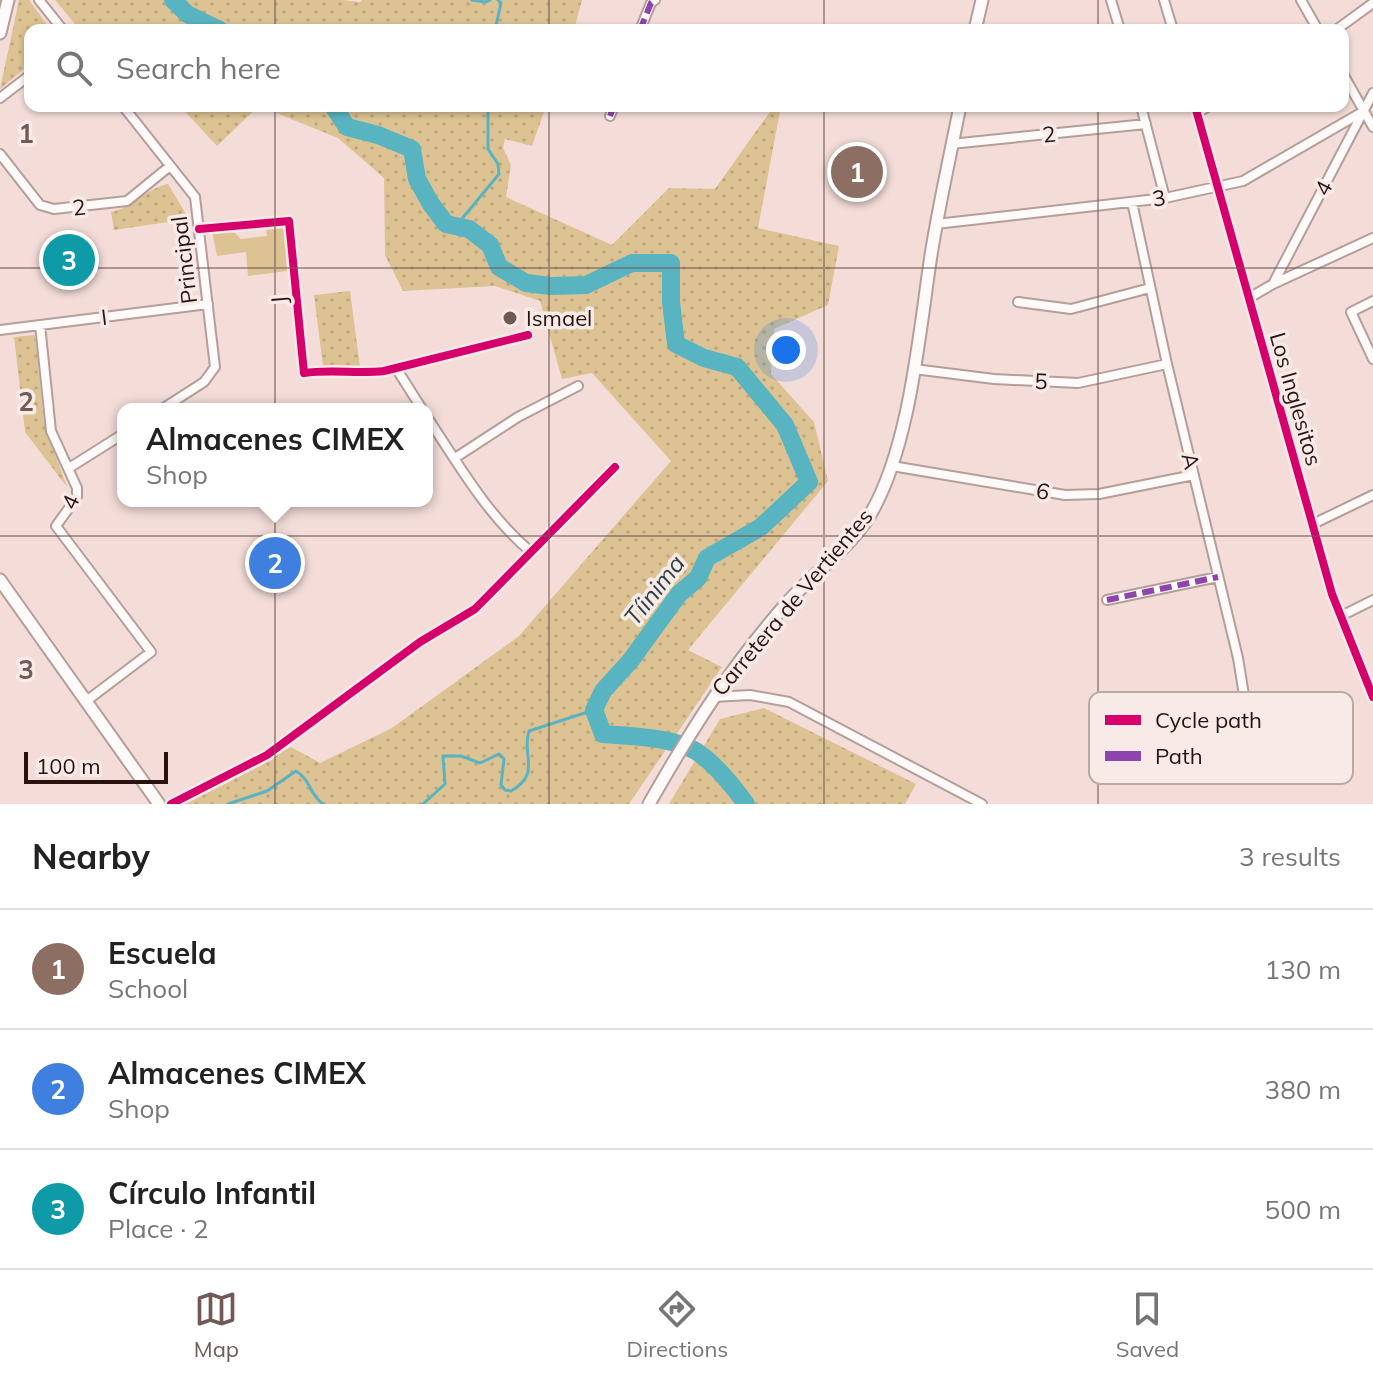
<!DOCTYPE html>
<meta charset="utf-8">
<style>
:root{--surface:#fff;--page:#f2f2f2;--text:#222;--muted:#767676;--line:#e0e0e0;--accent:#715a55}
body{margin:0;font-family:Mulish,sans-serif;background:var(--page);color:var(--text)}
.scale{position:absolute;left:24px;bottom:20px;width:144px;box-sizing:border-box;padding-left:8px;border:4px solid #2a130f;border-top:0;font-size:22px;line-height:28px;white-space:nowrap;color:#2a130f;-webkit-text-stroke:6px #f8eae7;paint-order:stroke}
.you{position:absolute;left:786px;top:350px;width:28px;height:28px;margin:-20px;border:6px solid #fff;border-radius:50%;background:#1a73e8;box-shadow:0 0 0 12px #1a73e833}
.badge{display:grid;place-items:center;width:52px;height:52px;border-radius:50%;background:var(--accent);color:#fff;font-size:26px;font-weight:700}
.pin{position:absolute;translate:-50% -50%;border:4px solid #fff;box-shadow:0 2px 8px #0006}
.popup{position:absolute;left:117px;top:403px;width:316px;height:104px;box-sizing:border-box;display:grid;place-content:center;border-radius:16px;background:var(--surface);filter:drop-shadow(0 2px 6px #0005);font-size:26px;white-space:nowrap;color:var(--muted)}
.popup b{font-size:30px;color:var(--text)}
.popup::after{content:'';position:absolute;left:50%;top:100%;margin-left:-16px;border:16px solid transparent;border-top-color:var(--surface)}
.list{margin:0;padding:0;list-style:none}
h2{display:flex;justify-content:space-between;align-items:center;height:104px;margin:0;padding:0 32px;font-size:34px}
h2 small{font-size:26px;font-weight:400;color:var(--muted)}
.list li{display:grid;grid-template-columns:52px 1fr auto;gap:24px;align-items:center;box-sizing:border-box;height:120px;padding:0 32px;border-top:2px solid var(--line)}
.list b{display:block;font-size:30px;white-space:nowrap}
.list p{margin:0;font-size:26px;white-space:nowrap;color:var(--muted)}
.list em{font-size:26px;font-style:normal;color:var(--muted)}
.icon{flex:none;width:44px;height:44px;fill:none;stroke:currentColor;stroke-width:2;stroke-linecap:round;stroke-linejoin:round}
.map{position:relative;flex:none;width:1373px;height:804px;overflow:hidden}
.search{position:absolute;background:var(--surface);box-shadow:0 2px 6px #0004;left:24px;right:24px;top:24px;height:88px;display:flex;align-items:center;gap:20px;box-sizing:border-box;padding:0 28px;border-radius:16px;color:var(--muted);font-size:30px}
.sheet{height:464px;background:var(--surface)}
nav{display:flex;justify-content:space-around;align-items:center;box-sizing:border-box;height:112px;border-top:2px solid var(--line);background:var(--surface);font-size:22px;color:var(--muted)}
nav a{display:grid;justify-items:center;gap:4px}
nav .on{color:var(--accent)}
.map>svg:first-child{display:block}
</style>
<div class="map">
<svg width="1373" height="804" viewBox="0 0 1373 804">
<defs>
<pattern id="grass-dots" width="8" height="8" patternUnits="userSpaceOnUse" patternTransform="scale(2)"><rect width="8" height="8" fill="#ddc393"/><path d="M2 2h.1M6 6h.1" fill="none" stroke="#bea77e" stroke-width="1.8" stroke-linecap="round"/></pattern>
</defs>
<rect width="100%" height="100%" fill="#f4ddd8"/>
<path fill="url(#grass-dots)" d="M19,0h10l22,30h-21v34l-30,25z
M55,0h287l18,2 2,-2h220l-8,30h-494z
M180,106h79l-42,40z
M259,106h287l-14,40 -27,-7 -2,9 8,17 -5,32 106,48 57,-57 46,1 59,-83h7l-23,122 81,18 -11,59 -54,24 -3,45 43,48 14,59 -140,169 34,17 -93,137h-451l113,-57 29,16 72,-35 127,-92 152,-175 -79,-88 -30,6 -22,-78 -45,-15 -92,5 -18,-36 -1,-77 -46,-40z
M168,184l21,35 -75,11 -3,-18c23,-5 34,-23 57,-28z
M350,291l10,76 -37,-1 -9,-71z
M35,335l9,88 23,64 -42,-55 -11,-95z
M764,708l152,76 -11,20h-236l51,-85z"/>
<path fill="#ddc393" d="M277,226l8,4 2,41 -39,5 -2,-24 -29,4 -5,-25 19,-2 10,10 26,-3 -1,-9z"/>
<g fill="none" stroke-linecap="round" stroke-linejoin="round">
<path stroke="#58b4c1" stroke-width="3" d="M472,0l13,2 5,-2
M495,30l6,-27 -3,-3
M456,226l43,-52 -1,-10 -10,-15v-40l5,-3
M228,804l39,-13 29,-20c14,8 14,24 27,33
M423,804l22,-20 -2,-28h18l19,7 19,-9 5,5 -3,26 4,5 6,1c31,-17 10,-37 18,-60l65,-21"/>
<path stroke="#58b4c1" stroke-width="18" d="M173,0l14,14 33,16
M333,106l14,21 31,8 34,14 5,30 14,25 15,20 23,5 21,16 9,22 27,16 24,3 36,-1 46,-22h39v39l5,42 28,14 33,9 48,58 24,57 -48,45 -54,31 -9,20 -19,16 -48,66 -28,31 -9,19 9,24c27,2 75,3 97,20 18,13 33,32 46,50"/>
<defs>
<path id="street" d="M39,0l24,30
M1111,0l9,30
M1164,0l9,30
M1301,0l17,30
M640,30l11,-27 4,-3
M1336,30l37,-27
M1343,74l30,53
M0,98l30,-23
M123,106l72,91 20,170 -11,15 -42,27
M1141,106l24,92
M1195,106l137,488 41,103
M1197,113l12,-7
M610,116l4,-10
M951,144l195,-20
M0,154l40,51 14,4 73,-8 43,-35
M1132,202l35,162 71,294 10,62
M936,224l229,-26 78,-17 121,-70
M199,229l90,-8 15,152c27,-4 53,1 80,-2l144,-36
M1273,284l100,-191
M1249,298l24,-14 100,-46
M1373,301l-22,11 22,47
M1018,302l53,7 79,-21
M40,325l11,106 26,57v9l-21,29 95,126 -66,50
M0,330l208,-26
M396,368l26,41
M914,369l80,10 84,4 89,-19
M427,417c32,48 60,98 104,135
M455,458l63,-41 60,-31
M892,466l173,29 34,-1 95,-19
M69,468l54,-34
M1313,524l60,-29
M1107,600l111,-23
M1341,616l32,-16
M713,697l37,-2 39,7 193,102
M171,804l96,-49 153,-113 55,-33 140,-142"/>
<path id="secondary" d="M975,30l7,-30
M0,33l8,-33
M0,580l159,224
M649,804c42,-74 81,-136 137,-200 26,-30 63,-55 84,-89 40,-68 49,-181 61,-260 8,-50 19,-99 29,-149"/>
</defs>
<use href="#street" stroke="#b49e9a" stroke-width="12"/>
<use href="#secondary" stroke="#b49e9a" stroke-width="15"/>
<use href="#street" stroke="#fdfaf9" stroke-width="8"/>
<use href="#secondary" stroke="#fdfaf9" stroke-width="11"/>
<path stroke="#8e44ad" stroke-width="6" stroke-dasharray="12 6" stroke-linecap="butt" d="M640,30l11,-27 4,-3
M610,116l4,-10
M1107,600l111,-23
M1167,733l81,-13"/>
<defs>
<path id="cycleway" d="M1195,106l137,488 41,103
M199,229l90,-8 15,152c27,-4 53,1 80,-2l144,-36
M171,804l96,-49 153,-113 55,-33 140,-142"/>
</defs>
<use href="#cycleway" stroke="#f8eae7" stroke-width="13"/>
<use href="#cycleway" stroke="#d6006c" stroke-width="8"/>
</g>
<path fill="none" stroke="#715a55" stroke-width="2" stroke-opacity="0.55" d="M275,0v30M549,0v30M824,0v30M1098,0v30M275,106v698M549,106v698M824,106v698M1098,106v698M0,268h1373M0,536h1373"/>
<circle fill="#715a55" stroke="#f8eae7" stroke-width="3" cx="510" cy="318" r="8"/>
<g text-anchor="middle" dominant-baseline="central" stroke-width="7" stroke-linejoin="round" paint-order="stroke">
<g font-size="22" fill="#2a130f" stroke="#f8eae7">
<text transform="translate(1049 134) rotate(-6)">2</text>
<text transform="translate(1323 188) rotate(-62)">4</text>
<text transform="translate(1159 198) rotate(-8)">3</text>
<text transform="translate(79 207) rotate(-6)">2</text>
<text transform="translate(184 260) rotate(-97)">Principal</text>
<text transform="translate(279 300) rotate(-95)">J</text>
<text transform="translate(104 317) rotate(-7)">I</text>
<text transform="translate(1041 381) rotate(3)">5</text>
<text transform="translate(1296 399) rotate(74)">Los Inglesitos</text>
<text transform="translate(1191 461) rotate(76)">A</text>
<text transform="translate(1043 491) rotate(10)">6</text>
<text transform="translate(70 502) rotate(-65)">4</text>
<text transform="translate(792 602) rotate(-50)">Carretera de Vertientes</text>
</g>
<g font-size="22" fill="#2a130f" stroke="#f8eae7" text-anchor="start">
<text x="526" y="318">Ismael</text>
</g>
<g font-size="24" font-style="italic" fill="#2a4449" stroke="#f8eae7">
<text transform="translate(654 590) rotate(-52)">Tíinima</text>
</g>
</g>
<rect x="1089" y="692" width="264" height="92" rx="12" fill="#f8eae7" stroke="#baaaa6" stroke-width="2"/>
<rect x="1105" y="715" width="36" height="10" fill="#d6006c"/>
<rect x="1105" y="751" width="36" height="10" fill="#8e44ad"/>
<g font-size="22" fill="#2a130f">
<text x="1155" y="728">Cycle path</text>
<text x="1155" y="764">Path</text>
</g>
<g font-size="26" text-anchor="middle" font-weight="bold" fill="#715a55" stroke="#f8eae7" stroke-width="7" stroke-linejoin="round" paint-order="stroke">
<text x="26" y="143">1</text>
<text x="26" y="411">2</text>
<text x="26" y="679">3</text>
</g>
</svg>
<div class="scale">100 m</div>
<div class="you"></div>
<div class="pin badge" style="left:857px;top:172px;background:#8d6e63">1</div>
<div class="pin badge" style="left:275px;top:563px;background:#3f7fe0">2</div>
<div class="popup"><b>Almacenes CIMEX</b>Shop</div>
<div class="pin badge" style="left:69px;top:260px;background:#0f9aa8">3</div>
<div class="search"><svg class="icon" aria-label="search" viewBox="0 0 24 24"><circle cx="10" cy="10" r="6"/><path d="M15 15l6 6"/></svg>Search here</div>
</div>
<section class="sheet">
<h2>Nearby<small>3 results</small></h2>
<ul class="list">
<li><span class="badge" style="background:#8d6e63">1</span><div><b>Escuela</b><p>School</p></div><em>130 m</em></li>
<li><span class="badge" style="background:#3f7fe0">2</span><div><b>Almacenes CIMEX</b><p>Shop</p></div><em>380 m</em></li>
<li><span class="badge" style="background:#0f9aa8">3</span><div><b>Círculo Infantil</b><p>Place · 2</p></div><em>500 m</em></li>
</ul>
</section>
<nav>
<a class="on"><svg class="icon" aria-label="map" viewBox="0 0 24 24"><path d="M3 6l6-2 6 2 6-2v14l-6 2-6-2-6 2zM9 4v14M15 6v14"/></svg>Map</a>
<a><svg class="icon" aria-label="directions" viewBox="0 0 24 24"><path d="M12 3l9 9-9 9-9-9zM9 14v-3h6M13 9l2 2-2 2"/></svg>Directions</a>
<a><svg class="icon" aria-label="saved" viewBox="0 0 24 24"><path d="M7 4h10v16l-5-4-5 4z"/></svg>Saved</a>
</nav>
